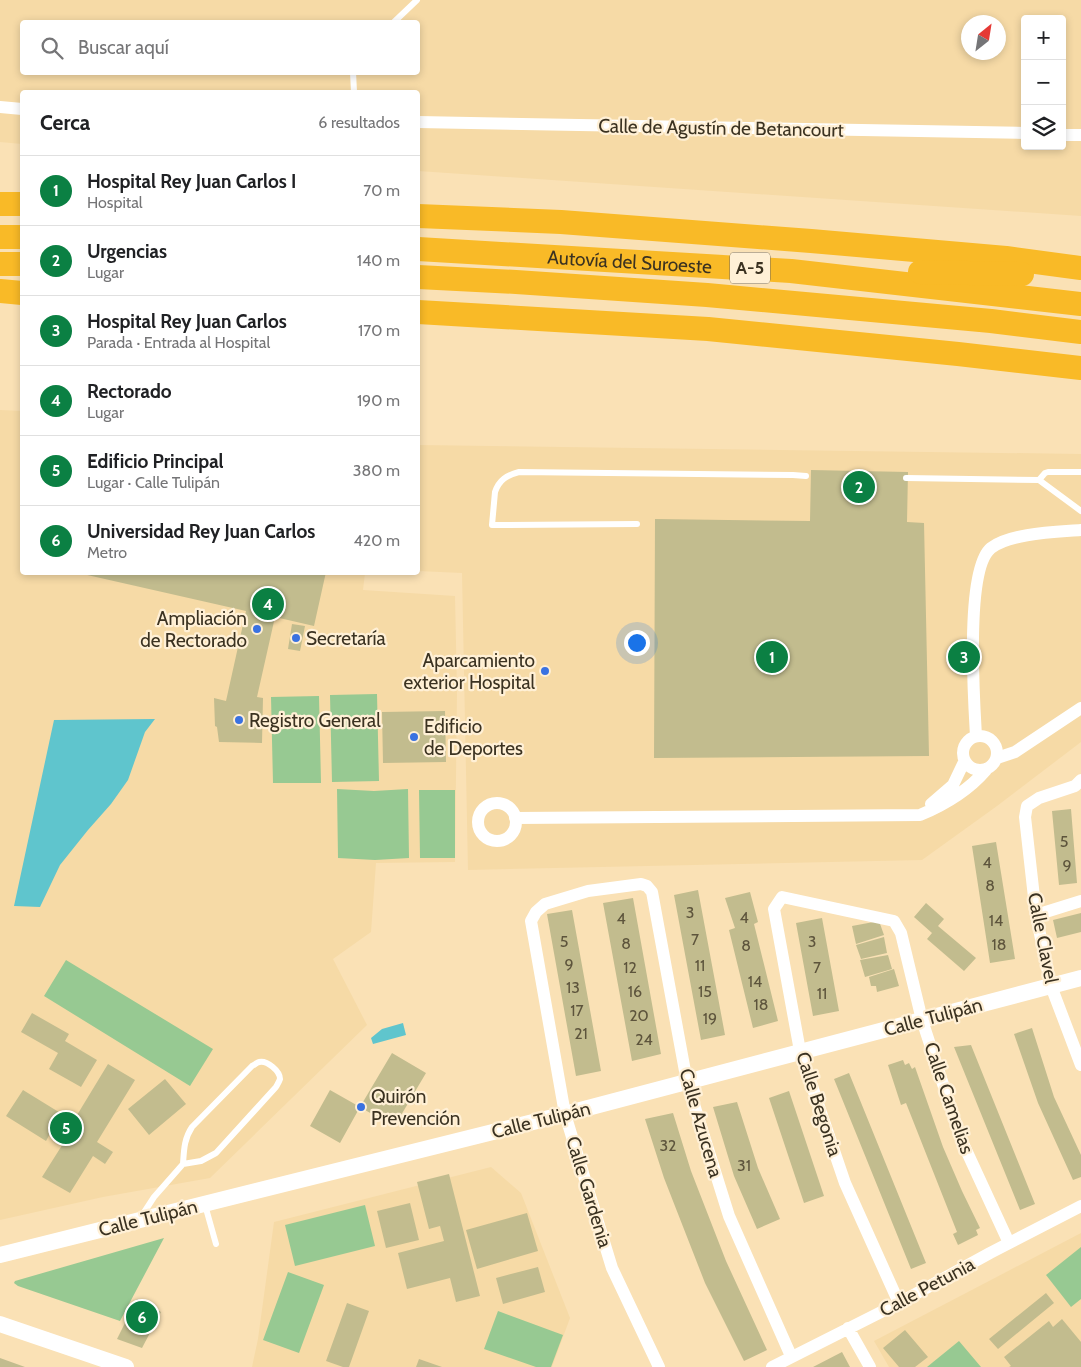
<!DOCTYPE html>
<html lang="es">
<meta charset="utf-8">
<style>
:root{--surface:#fff;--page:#f2f2f2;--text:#202124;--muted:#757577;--line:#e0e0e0;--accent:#0b8043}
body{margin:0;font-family:Cabin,sans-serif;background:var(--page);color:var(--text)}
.controls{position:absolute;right:15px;top:15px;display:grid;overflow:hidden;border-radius:5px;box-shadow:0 2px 8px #0003}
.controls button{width:45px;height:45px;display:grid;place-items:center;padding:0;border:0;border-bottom:1px solid var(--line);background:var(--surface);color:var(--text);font:25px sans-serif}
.compass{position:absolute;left:961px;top:15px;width:45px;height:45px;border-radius:50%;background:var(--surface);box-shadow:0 2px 8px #0003;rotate:30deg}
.you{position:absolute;left:636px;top:642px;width:18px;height:18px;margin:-12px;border:4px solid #fff;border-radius:50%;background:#1a73e8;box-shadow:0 0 0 8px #1a73e833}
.badge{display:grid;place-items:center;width:32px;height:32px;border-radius:50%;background:var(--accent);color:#fff;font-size:16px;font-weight:700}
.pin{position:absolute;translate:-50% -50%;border:2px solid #fff;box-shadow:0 1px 5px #0006}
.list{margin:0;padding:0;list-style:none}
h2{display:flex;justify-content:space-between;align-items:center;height:65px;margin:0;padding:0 20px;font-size:21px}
h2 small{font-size:16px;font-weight:400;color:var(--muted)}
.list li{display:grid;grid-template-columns:32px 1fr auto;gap:15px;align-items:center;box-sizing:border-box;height:70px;padding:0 20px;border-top:1px solid var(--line)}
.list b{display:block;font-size:19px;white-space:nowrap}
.list p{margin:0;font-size:16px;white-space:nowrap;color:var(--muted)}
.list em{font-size:16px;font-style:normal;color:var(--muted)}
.icon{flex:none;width:28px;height:28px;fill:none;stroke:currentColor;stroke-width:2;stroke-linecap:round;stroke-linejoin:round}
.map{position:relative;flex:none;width:1081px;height:1367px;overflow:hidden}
.search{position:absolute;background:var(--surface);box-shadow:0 2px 8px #0003;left:20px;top:20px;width:400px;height:55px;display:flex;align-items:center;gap:12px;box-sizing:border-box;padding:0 18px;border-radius:5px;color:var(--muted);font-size:19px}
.panel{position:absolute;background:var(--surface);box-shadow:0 2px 8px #0003;left:20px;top:90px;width:400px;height:485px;border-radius:5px}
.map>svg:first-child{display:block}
</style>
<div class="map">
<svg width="1081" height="1367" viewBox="0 0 1081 1367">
<rect width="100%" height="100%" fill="#fae1b5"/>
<path fill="#f6daa6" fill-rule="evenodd" d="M0,0h1081v216l-663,-45v-79h-396v52l-22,-2zM1025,19h37v127h-37zM22,22h396v50h-396zM968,22h30v30h-30z
M0,410l22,1v161l343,1 -2,17 92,6 2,95 -2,171 -79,1 -5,69 -38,27 34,66 -157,153 -107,19 -103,23z
M418,445l663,9v288l-84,64 -75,54 -454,10 -6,-297 -44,-2z
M491,1167l30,26 49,125 -18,49h-300l6,-28 16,-117z
M1081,1233v134h-192l-15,-26z"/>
<path fill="#97c992" d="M377,694l2,87 -47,1 -2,-87z
M319,696l2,87h-48l-2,-86z
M337,789l37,2 34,-2 1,69 -34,2 -37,-2z
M419,790h36v68h-35z
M66,960l147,89 -23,37 -146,-90z
M365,1205l10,41 -80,20 -10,-41z
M164,1238l-44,83 -102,-35 -4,-3 1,-2z
M1081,1247v52l-10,8 -25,-32z
M288,1272l36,13 -25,68 -36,-13z
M498,1311l65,24 -12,32h-15l-52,-18z
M959,1341l22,26h-54z"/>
<path fill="#5fc5cd" d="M155,719l-10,13 -17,48 -17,24 -23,26 -28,35 -20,42 -26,-1 40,-186z
M403,1023l3,12 -33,9 -2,-6 11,-9z"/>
<path fill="#c2bc8e" d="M811,470l97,2 -1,50 17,1 5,233 -275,2 1,-239 155,2z
M74,572h252l-12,54 -39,-9 -18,80 6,1 -1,45 -43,-1 -2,-15 -2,-1 -1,-28 12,3 20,-90z
M292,624l13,2 -5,25 -12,-2z
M445,711l1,51 -63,1 -1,-51z
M1071,809l6,74 -18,2 -7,-74z
M996,842l19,117 -25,4 -18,-117z
M698,890l27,145 -24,5 -27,-145z
M750,892l8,30 -4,2 24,97 -25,7 -24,-98 6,-2 -10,-30z
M633,898l28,156 -29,7 -29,-158z
M926,903l18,16 -6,7 38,32 -12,13 -37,-32 5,-6 -18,-16z
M572,910l29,161 -25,5 -29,-162z
M1081,913v19l-24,6 -4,-18z
M822,918l17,93 -26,5 -17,-93z
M879,921l5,14 -28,9 -4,-18z
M884,937l3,16 -26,6 -5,-14z
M888,955l4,14 -27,8 -5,-17z
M894,969l5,17 -22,6 -1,-6h-5l-2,-9z
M32,1013l37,21 -4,7 32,19 -16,27 -32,-18 9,-16 -37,-21z
M1032,1028l22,69 27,58v22l-8,3 -35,-77 -24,-69z
M971,1045l64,159 -15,6 -66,-163z
M392,1053l34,20 -32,54 -34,-20z
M903,1060l2,5 4,-2 3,6 3,-2 28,80 19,44 18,37 -4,2 2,5 -20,10 -5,-11 4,-2 -51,-129 -5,2 -13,-40z
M108,1064l27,16 -38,62 16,10 -8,12 -12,-8 -23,37 -28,-16 24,-38 -14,-9 -6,11 -40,-25 17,-26 39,24 -3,5 12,6z
M849,1073l77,190 -15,6 -77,-190z
M165,1079l21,25 -37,31 -21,-26z
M330,1090l30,17 -20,36 -30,-17z
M789,1091l35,105 -20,7 -35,-105z
M737,1102l21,66 22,51 -23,10 -23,-53 -21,-69z
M673,1113l18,58 35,90 41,89 -23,11 -39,-78 -41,-105 -19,-59z
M449,1174l31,122 -24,6 -6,-24 -43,11 -9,-36 46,-12 -4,-15 -11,3 -12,-47z
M410,1203l9,37 -33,8 -9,-37z
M527,1213l11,38 -61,18 -11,-39z
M538,1267l7,25 -42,12 -7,-26z
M1046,1293l8,10 -56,46 -9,-10z
M137,1299l24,13 -19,36 -25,-9z
M347,1303l22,8 -20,56h-6l-17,-6z
M1062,1319l19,23v25h-72l2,-1 -7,-9 45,-36 4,6z
M905,1330l23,27 -13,10h-16l-16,-19z
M842,1352l8,15h-37z
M0,1358l25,9h-25z
M419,1359l23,8h-26z"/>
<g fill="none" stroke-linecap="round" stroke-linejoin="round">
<path stroke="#fff" stroke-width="6" d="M394,22l23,-22
M353,72l1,20
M906,478l133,2 42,31
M1039,480l6,-7 3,-1h33
M637,524l-145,1 3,-33c4,-12 12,-17 24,-20l274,3 13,1
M205,1205l11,39
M141,1217l13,-20 29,-33 18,-3 15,-8 60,-66c1,-2 3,-5 4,-8 0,-8 -13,-19 -21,-17 -1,0 -5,3 -7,4l-60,61c-8,12 -8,23 -9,37"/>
<path stroke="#fff" stroke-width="12" d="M0,107l22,2
M418,122l607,11
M1062,135h19
M963 753a17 17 0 1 1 34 0a17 17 0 1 1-34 0Z
M976,736c-2,-35 -11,-167 15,-188 19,-15 66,-16 90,-18
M997,758l18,-6 66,-44
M1081,780l-6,6 -36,12 -12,8 -2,11 11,98 15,71 30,79
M478 822a19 19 0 1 1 38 0a19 19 0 1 1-38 0Z
M931,804l22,-19 11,-23
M515,818l405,-3c24,-10 48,-24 66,-45
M1036,915l45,-14
M899,1303l-54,-120 -45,-132 -26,-142 8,-12 112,24 7,12 21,87 39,119 48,104
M848,1328l22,39
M659,1367l-47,-99 -47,-154 -34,-193 5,-9 9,-8 43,-13 53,-7 6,2 5,6 35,190 42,134 62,140
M772,1367l127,-64 91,-50 91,-47"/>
<path stroke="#fff" stroke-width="16" d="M0,1255l565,-141 516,-136
M0,1324l126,43"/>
<g stroke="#f9ba27" stroke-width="24">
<path d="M0,204h22"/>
<path d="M418,216l143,6 250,19 195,17 75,10"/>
<path d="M0,237h22"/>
<path id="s1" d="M418,249l373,22 290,33"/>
<path d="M0,264h22"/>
<path d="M920,272l102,2"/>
<path d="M418,277l98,5 191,13 284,26 90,11"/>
<path d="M0,291l22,2"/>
<path d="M418,312l290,17 250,25 123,14"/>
</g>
</g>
<g fill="#3a72e1" stroke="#fff0d6" stroke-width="2">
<circle cx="257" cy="629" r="5"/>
<circle cx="296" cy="638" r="5"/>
<circle cx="545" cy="671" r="5"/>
<circle cx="239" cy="720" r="5"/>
<circle cx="414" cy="737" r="5"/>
<circle cx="361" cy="1107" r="5"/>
</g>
<g text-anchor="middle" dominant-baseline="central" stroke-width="4.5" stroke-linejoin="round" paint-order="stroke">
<g font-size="16" fill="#5d543c">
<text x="1064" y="841">5</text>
<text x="987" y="862">4</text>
<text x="1067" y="865">9</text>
<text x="990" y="885">8</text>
<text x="690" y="912">3</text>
<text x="744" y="917">4</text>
<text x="621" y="918">4</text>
<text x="996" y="920">14</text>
<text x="695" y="939">7</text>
<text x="564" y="941">5</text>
<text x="812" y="941">3</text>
<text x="626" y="943">8</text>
<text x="999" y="944">18</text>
<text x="746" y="945">8</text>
<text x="569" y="964">9</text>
<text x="700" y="965">11</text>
<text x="630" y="967">12</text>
<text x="817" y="967">7</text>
<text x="755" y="981">14</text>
<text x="573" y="987">13</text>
<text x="635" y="991">16</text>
<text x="705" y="991">15</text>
<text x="822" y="993">11</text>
<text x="761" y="1004">18</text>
<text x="577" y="1010">17</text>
<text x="639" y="1015">20</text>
<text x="710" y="1018">19</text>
<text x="581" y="1033">21</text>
<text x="644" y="1039">24</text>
<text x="668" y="1145">32</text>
<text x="744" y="1165">31</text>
</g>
<rect fill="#fff0d6" stroke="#766b57" stroke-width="1" x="730" y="252.5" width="40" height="31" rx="4"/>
<g font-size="18" font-weight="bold" fill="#3b3221">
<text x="750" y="268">A-5</text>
</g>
<g font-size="19" fill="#3b3221" stroke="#fff0d6">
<text transform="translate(721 128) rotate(1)">Calle de Agustín de Betancourt</text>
<text stroke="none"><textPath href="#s1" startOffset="212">Autovía del Suroeste</textPath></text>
<text transform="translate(1043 938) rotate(79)">Calle Clavel</text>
<text transform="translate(933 1017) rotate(-15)">Calle Tulipán</text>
<text transform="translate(949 1098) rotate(71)">Calle Camelias</text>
<text transform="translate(819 1104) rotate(72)">Calle Begonia</text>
<text transform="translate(541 1120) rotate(-14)">Calle Tulipán</text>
<text transform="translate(701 1123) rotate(74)">Calle Azucena</text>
<text transform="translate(589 1192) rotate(73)">Calle Gardenia</text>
<text transform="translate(148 1218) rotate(-14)">Calle Tulipán</text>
<text transform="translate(927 1287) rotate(-28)">Calle Petunia</text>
</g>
<g font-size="19" fill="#3b3221" stroke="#fff0d6" text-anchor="start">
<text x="247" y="618" text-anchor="end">Ampliación<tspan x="247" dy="22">de Rectorado</tspan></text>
<text x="306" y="638">Secretaría</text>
<text x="535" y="660" text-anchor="end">Aparcamiento<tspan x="535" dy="22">exterior Hospital</tspan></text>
<text x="249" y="720">Registro General</text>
<text x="424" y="726">Edificio<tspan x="424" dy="22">de Deportes</tspan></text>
<text x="371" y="1096">Quirón<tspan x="371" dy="22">Prevención</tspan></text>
</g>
</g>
</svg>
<div class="controls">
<button>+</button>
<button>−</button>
<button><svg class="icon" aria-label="layers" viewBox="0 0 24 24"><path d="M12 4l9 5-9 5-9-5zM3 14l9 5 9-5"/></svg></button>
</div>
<svg class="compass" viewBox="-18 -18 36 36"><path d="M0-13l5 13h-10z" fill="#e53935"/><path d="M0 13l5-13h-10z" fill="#757577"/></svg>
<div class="you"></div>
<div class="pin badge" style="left:772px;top:657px">1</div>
<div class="pin badge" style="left:859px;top:487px">2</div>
<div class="pin badge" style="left:964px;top:657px">3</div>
<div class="pin badge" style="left:268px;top:604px">4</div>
<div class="pin badge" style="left:66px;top:1128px">5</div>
<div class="pin badge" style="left:142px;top:1317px">6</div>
<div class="search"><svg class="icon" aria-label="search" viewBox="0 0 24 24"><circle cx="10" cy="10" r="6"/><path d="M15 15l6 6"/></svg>Buscar aquí</div>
<section class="panel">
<h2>Cerca<small>6 resultados</small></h2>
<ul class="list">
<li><span class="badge">1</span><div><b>Hospital Rey Juan Carlos I</b><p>Hospital</p></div><em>70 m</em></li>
<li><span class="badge">2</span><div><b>Urgencias</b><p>Lugar</p></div><em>140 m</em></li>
<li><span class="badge">3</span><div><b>Hospital Rey Juan Carlos</b><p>Parada · Entrada al Hospital</p></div><em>170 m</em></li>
<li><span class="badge">4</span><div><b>Rectorado</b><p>Lugar</p></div><em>190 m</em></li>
<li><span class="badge">5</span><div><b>Edificio Principal</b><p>Lugar · Calle Tulipán</p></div><em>380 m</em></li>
<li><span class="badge">6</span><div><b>Universidad Rey Juan Carlos</b><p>Metro</p></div><em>420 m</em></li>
</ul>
</section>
</div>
